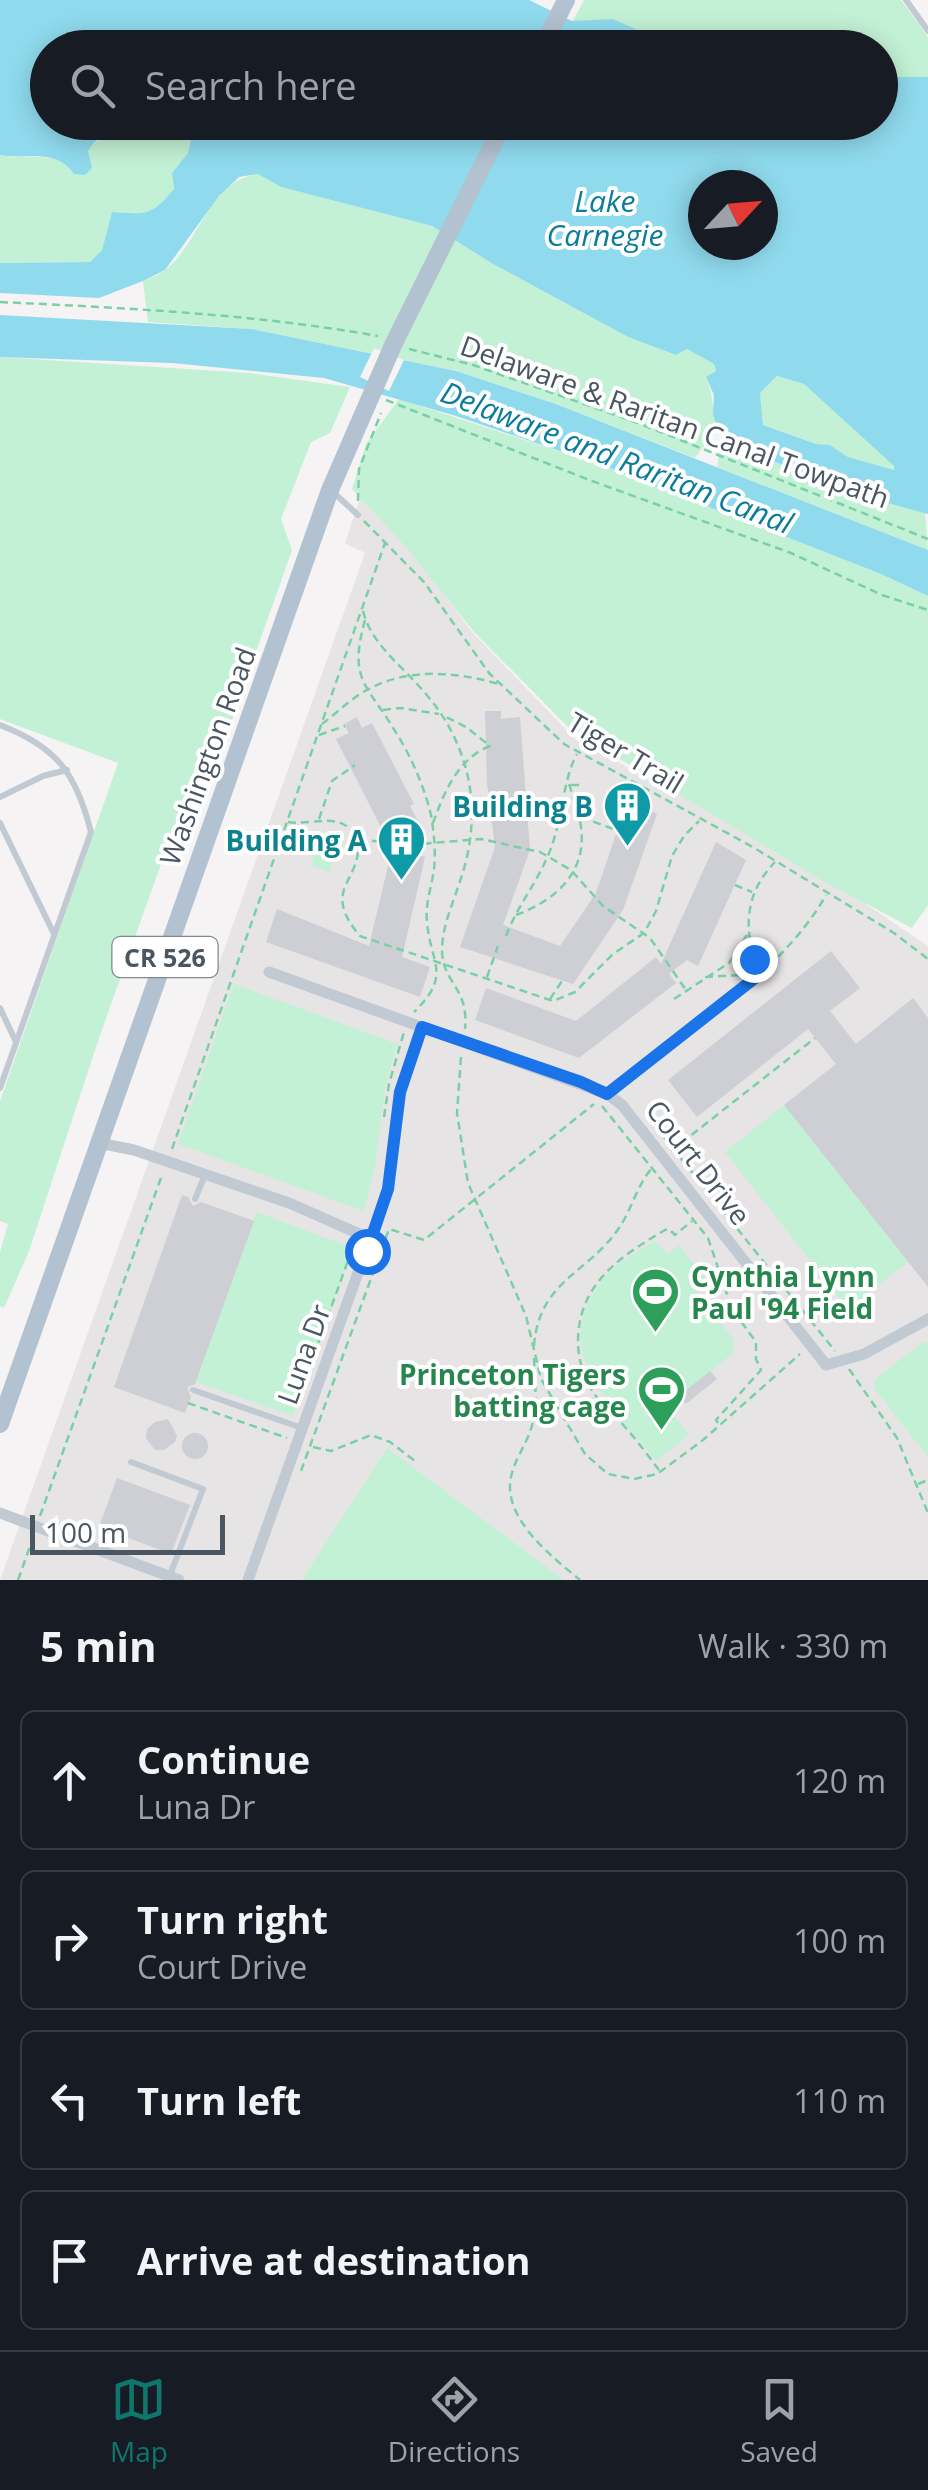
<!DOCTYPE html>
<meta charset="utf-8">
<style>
:root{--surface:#171b24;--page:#20242c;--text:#f1f3f6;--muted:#9ea1a6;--line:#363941;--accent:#0f766e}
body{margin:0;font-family:"Open Sans",sans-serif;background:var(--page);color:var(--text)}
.compass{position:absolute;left:688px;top:170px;width:90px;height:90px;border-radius:50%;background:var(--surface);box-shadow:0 5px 25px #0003;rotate:64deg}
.scale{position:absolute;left:30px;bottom:25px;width:195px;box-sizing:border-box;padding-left:10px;border:5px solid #4a5661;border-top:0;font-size:28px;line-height:35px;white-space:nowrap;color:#4a5661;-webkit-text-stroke:8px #fff;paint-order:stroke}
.stop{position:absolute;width:30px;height:30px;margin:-22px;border:8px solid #1a73e8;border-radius:50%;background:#fff}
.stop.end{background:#1a73e8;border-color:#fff;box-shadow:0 2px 10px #0008}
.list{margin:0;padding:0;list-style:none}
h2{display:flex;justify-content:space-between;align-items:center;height:130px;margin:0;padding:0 40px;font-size:42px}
h2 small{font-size:32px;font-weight:400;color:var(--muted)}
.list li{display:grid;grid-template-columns:65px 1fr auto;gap:30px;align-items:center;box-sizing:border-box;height:140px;margin:0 20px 20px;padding:0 20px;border:2px solid var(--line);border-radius:15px}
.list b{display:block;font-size:38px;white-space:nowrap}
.list p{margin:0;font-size:32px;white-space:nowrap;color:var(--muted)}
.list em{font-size:32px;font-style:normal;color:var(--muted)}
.icon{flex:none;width:55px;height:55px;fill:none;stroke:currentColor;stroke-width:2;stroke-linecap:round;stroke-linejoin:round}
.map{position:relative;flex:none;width:928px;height:1580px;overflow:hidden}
.search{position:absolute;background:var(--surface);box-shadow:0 5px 25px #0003;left:30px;right:30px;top:30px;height:110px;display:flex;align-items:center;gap:25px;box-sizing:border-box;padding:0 35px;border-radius:55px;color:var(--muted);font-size:38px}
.sheet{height:770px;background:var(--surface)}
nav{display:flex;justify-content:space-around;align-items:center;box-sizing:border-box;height:140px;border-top:2px solid var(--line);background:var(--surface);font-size:28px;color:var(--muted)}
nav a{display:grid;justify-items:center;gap:5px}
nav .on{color:var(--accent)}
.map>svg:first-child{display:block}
</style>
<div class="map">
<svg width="928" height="1580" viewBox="0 0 928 1580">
<rect width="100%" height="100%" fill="#f5f3f3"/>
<path fill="#e6e4e5" d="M362,493l32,34 78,105 105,109 198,102 153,103v634h-928l365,-1027 -20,-10z"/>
<path fill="#c3f1d5" d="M584,0h317l27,37v40h-47l-1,-29 -178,-1 -44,-8 -44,-19 -41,1z
M135,130l49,3 7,6 -3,14 -16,20 2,16c-24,28 -27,25 -62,23l-10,38 -12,12 -90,1v-108c22,4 45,-1 65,6 32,-15 30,-27 70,-31z
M258,174l23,13 151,39 61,38 135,73 48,18 11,-6 27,15 2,7 -10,7c8,17 6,32 11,50l-22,30 -139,-54 -100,-33 -204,-42 -104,-7 -5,-41c7,-3 16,-6 22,-11 35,-27 44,-90 93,-96z
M0,357l249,16 101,14 -20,46 -19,9 -30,77 11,31 -64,181 -25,15 -104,292 -70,213 -25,57 -4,-2v-54l8,-28 -8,-3v-120l118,-338 -118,-44z
M777,376l27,8 91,82 -2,4 -45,-13 -18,-12 -14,-1 -53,-19 -3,-32z
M399,399l205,67 277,108 47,22v309l-16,23 -89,-47 -253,-152 -96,-97 -67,-84 -55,-59 14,-45z
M721,443h10l113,48 81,21 3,38 -211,-83z
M322,832l18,6 -11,34 -18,-7z
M234,984l163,60 -12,44 -10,79 -11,44 -186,-67z
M784,1105l124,157 -60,47 -123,-157z
M256,1212l97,36 -60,168 -97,-34z
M655,1240l12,14 12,-9 25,32 -11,10 41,53 -2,14 -66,52 23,29 -33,26c-42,-55 -114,-112 -50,-185 13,-16 34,-24 49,-36z
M923,1342l5,1v114l-54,-69 1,-9z
M387,1448l177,132h-262z"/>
<path fill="#90daee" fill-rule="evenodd" d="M0,0h529l43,21 41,-2 45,20 44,8 -654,1v74h832l1,-45h47v437l-84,-23 -113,-48 -14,-15 -4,-14 1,-19 -8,-18 10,-6 -2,-7 -27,-15 -11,6 -48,-18 -135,-73 -61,-38 -151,-39 -23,-13 -19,3 -20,19 -54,74 -22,11 -44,17 -99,-5v-30l90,-1 12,-12 10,-38c35,2 38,5 62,-23l-2,-16 16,-20 3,-14 -7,-6c-30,-2 -79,-13 -96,18l4,17 -7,7 -11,-1c-18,-26 -45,-14 -74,-19zM703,185h60v60h-60zM777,376l27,8 90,82v4l-46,-13 -18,-12 -14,-1 -53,-19 -3,-32z
M0,315l252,14 204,42 100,33 372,146v46l-47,-22 -277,-108 -148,-50 -132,-38 -152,-15 -172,-6z"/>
<path fill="#f5f3f3" d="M374,348l30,12 -15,31 -29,-14z"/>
<path fill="#cdcfd5" d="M485,711h16v8l19,-2 10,133 -27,75 57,21 36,-53 31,-92 30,13 -34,96 -50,74 -113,-37 35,-100 -8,-64z
M357,717l5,11 10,-5 42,81 -4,2 15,29 -11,5 1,14 10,3 -23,100 28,10 -10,30 -154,-55 11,-33 92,37 23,-97 -56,-110 13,-6 -5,-9z
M716,842l30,18 -48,106 -11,-6 -18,14 7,9 -97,75 -104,-38 11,-32 90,33 80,-64 5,7z
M831,951l29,37 -30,23 26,33 57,-46 15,20v269l-144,-182 52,-41 -28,-35 -111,88 -29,-37z
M182,1195l6,2 5,9 8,-4 53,19 -59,163 -8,3 4,10 -6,16 -71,-26z
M710,1371l7,8 -31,25 -7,-8z
M168,1419l9,17 -2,6 -11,8h-9l-9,-12 1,-9 8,-7z
M182 1446a13 13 0 1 1 26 0a13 13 0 1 1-26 0Z
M117,1478l73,27 -19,49 -72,-27z"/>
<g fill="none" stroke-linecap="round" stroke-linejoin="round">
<path stroke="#7ad0a6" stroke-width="2.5" stroke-dasharray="8 5" stroke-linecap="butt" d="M0,302c126,6 254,12 378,34
M409,349l64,16 165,58 290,116
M386,400l206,81 199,72 91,42 46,15
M358,501l1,-32 22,-56
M364,521l60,61 65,91 75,71 187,102 143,87 34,26
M363,611c7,30 34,51 54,73 16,17 30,36 39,57 21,46 20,96 3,143 -7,22 -17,43 -17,67 1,33 27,36 23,78
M365,620c-17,61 2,64 30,111 16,25 29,55 36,84 3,18 5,36 3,54 -2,17 -9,34 -7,52 3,43 26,53 -13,91
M383,710l18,-2 38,6
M322,724c15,-11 28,-25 45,-34 41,-23 89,-18 132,-6
M319,735l26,-9
M571,785h9
M581,817l35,13
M319,819l13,-38 23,-16
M288,822c28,4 52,-13 70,17l49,6 74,-6 59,13 31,18 32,36 47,32 36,52
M433,823c11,-30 24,-64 57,-77l-24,-19 -20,-10
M358,839c5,44 -39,48 2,97l193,65 22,-9 38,-38 31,-21 12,-22 16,-55 12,-20 15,-15
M735,885l17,7
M516,915c41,-15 74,-45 64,-94 -2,-13 -8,-25 -11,-38
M506,936c12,-32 35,-58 46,-91 10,-27 12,-69 25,-91
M487,977l11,-31
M705,977l55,-3c-17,-41 -17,-79 15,-112
M550,999l12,-18
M674,999l55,-36 18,-28
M461,1057l-4,56 11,70 58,133 15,63 44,75 23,20 26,5 23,-5 46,-34 97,-86
M616,1087c69,-54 167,-115 210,-192
M602,1106l106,132 24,71 24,33v17l5,11 -45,50 2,3
M384,1117l5,-33 15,-52
M656,1127l179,224
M172,1149l213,-606
M671,1151l144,-113
M534,1346c5,-66 54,-72 85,-118 13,-19 19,-46 35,-62
M314,1355l36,-100
M534,1358c1,24 4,48 -3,71 -5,15 -15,29 -19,44 -13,43 39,83 68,107
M849,1369l48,69 31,75
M188,1403l99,35
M313,1447l18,4 40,-16 19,7 25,19
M659,1470c-11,-14 -22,-30 -34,-43 -10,-13 -23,-21 -32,-35 -10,-15 -15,-34 -15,-52 1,-57 43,-84 87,-110l4,-1 6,6 17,-14
M301,1471l88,-242 35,11 170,-136
M918,1484l10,-4
M40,1516l122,-341
M18,1580l15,-42"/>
<path stroke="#c1cad2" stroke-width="6" d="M906,0l22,31
M333,492l25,23
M0,725c57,22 76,48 91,107l-91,256
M0,797l43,-21 24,-6
M0,823l54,111
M0,1008l16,34
M195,1199l10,-24
M193,1390l109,38
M131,1462l72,27 -33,86"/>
<path stroke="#c1cad2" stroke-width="11" d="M269,972l338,122 15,11 204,260 38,-11 64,-35
M99,1143l35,7 155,53 82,36
M0,1513l179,67
M248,1580l140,-391 13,-97 20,-65"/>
<path stroke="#b3c2d1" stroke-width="18" d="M542,48l24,-48
M0,1424l330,-934 64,-147 110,-221"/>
</g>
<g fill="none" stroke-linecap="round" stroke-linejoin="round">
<path stroke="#1a73e8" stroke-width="12" d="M367,1251l21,-62 12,-97 22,-65 159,55 26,12 153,-120 -6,-15"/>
</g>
<defs>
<symbol id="building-pin" viewBox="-11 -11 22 30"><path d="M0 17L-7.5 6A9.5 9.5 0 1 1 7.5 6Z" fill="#0f9aa8" stroke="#fff"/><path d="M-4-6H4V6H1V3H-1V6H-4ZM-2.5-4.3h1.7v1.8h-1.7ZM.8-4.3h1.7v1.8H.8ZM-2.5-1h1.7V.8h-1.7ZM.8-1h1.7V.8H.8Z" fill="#fff"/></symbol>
<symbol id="stadium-pin" viewBox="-11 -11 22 30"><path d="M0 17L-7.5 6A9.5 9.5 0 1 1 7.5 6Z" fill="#2e9e5b" stroke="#fff"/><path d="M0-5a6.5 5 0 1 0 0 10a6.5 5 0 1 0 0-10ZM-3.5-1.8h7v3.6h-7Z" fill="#fff"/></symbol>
</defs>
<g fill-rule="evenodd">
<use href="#building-pin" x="600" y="778" width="55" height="75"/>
<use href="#building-pin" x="374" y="812" width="55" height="75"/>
<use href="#stadium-pin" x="628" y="1264" width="55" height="75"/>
<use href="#stadium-pin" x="634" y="1362" width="55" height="75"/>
</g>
<g text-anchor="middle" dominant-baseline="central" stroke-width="8" stroke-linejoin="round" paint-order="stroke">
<rect fill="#fff" stroke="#808990" stroke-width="2.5" x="112.5" y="937" width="105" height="40" rx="8"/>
<g font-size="25" font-weight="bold" fill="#4a5661">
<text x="165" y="957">CR 526</text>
</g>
<g font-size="28" fill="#4a5661" stroke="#fff">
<text transform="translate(675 421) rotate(20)">Delaware &amp; Raritan Canal Towpath</text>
<text transform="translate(626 752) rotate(31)">Tiger Trail</text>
<text transform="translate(207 756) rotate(-70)">Washington Road</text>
<text transform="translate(699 1162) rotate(52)">Court Drive</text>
<text transform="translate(303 1354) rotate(-70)">Luna Dr</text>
</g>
<g font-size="28" font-weight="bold" fill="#0d838f" stroke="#fff" text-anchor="end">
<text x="593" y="806">Building B</text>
<text x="367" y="840">Building A</text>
</g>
<g font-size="28" font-weight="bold" fill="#27864d" stroke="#fff" text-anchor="start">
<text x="691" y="1276">Cynthia Lynn<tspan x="691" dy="32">Paul '94 Field</tspan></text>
<text x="626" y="1374" text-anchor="end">Princeton Tigers<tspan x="626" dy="32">batting cage</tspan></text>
</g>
<g font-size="30" font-style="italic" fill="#0c7c9b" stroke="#fff">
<text x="605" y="200">Lake<tspan x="605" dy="34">Carnegie</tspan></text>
<text transform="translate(617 457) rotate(21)">Delaware and Raritan Canal</text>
</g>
</g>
</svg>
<svg class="compass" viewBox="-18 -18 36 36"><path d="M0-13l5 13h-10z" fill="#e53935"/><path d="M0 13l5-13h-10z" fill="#9ea1a6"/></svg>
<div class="scale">100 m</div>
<div class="stop" style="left:367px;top:1251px"></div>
<div class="stop end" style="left:754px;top:959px"></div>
<div class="search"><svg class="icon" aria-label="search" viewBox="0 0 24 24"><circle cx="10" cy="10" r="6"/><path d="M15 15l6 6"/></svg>Search here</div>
</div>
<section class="sheet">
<h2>5 min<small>Walk · 330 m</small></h2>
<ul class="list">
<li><svg class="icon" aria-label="ahead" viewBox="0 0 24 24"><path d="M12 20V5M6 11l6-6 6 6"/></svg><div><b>Continue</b><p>Luna Dr</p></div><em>120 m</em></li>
<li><svg class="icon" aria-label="right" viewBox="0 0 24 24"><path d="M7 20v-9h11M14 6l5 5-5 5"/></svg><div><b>Turn right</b><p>Court Drive</p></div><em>100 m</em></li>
<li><svg class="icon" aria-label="left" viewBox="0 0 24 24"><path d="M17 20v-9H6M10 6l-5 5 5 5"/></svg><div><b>Turn left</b></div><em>110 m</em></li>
<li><svg class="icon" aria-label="arrive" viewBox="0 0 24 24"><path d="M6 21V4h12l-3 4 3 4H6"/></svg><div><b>Arrive at destination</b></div></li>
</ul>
</section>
<nav>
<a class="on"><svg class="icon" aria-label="map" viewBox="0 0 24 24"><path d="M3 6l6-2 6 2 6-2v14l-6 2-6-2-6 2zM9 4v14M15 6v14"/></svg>Map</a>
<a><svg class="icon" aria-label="directions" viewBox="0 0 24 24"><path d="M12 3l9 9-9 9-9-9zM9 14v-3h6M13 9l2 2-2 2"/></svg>Directions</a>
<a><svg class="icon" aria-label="saved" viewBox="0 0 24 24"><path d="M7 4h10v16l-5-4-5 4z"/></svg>Saved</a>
</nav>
